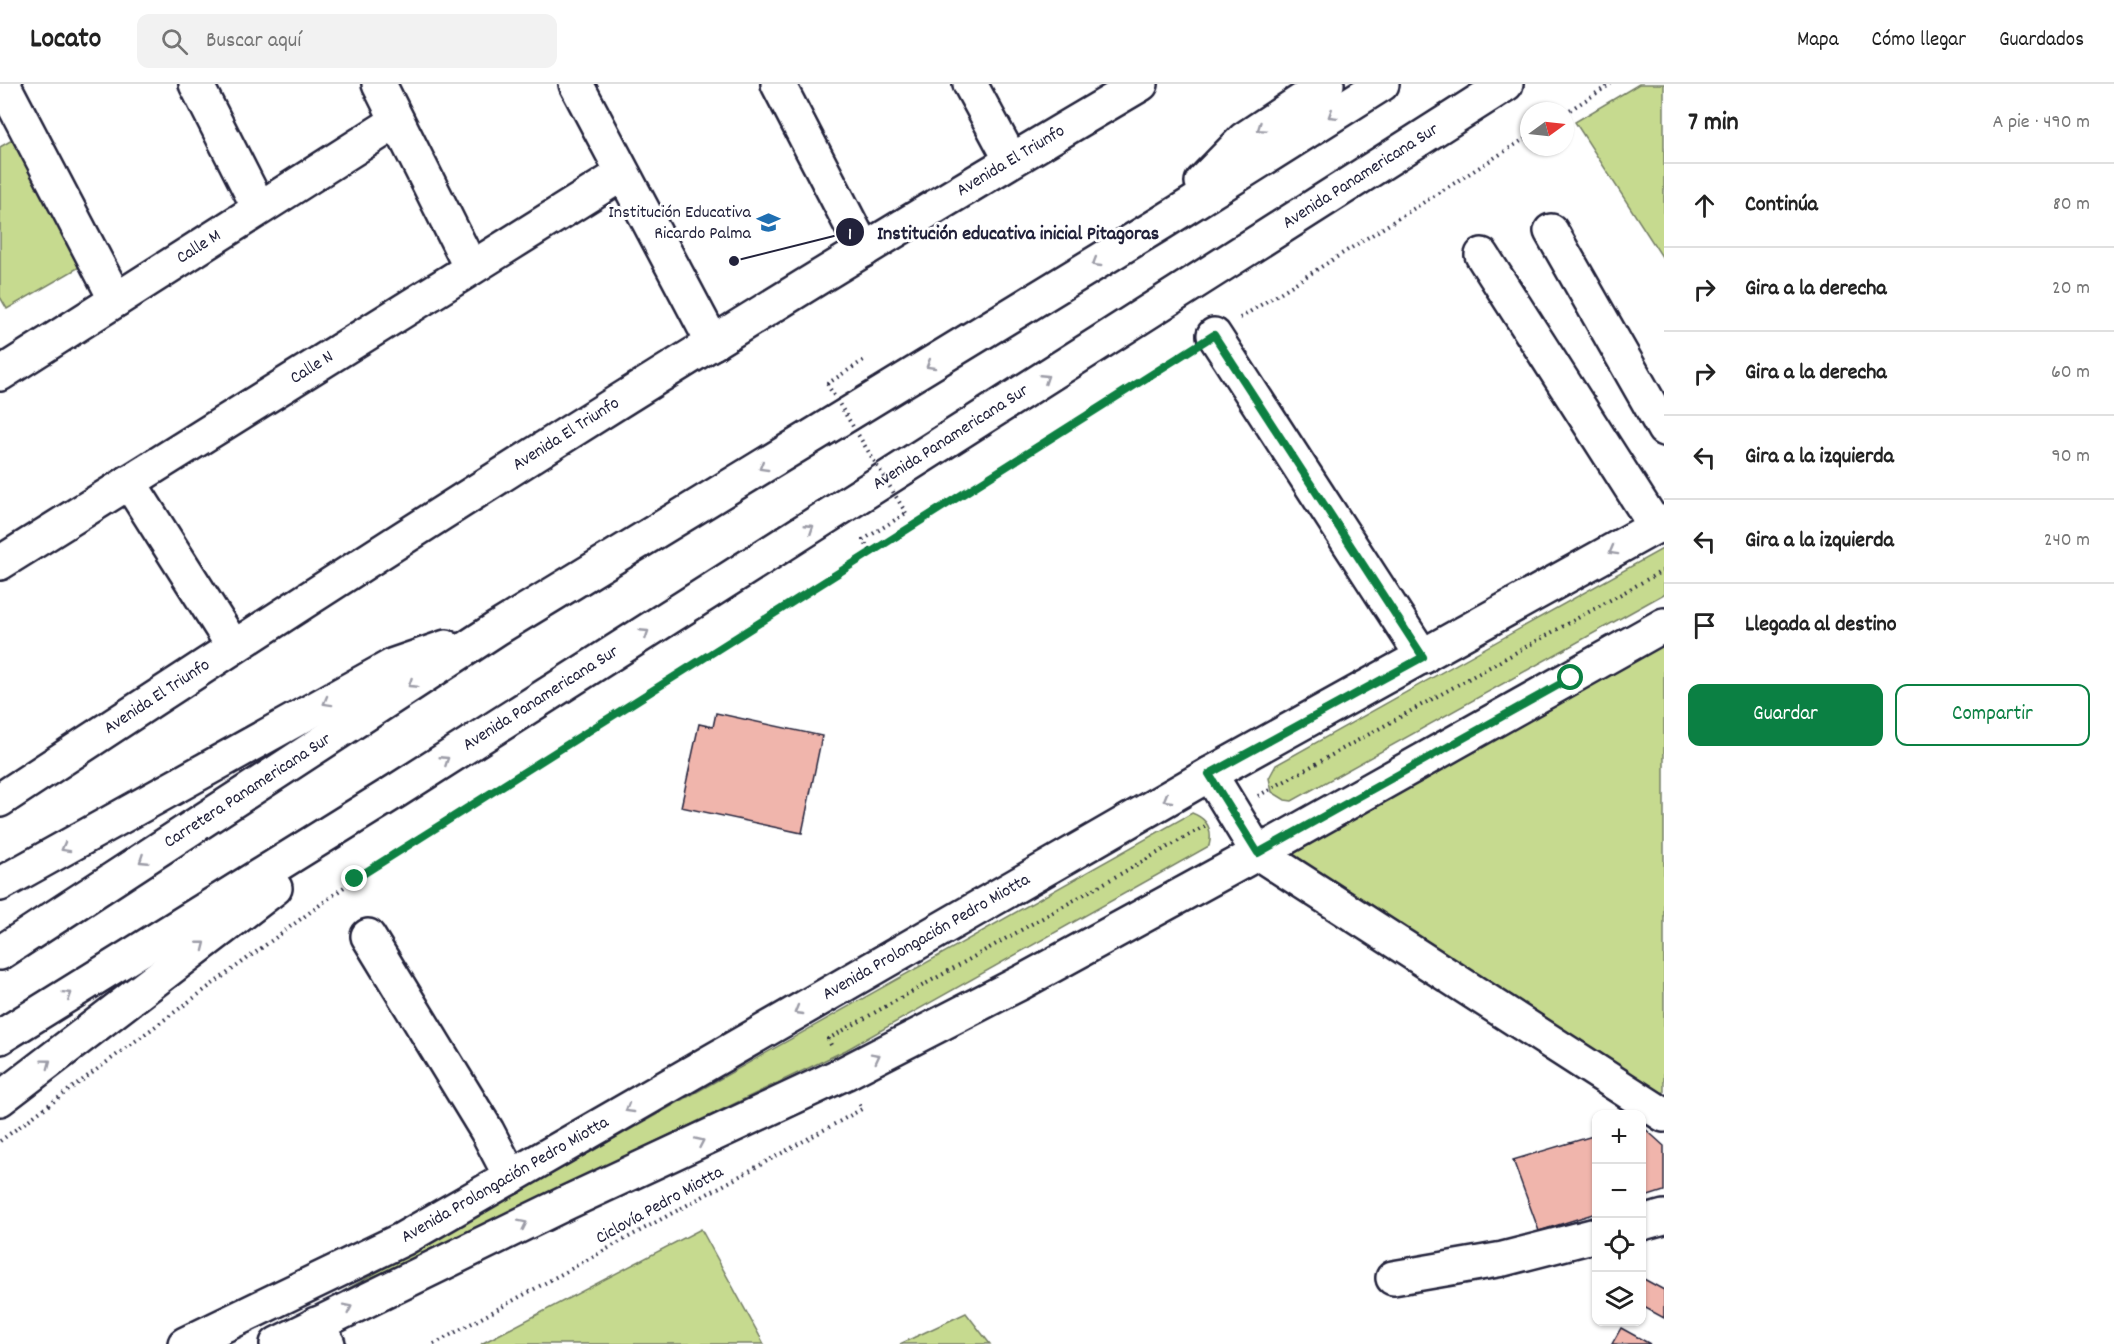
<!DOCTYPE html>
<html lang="es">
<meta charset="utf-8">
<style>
:root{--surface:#fff;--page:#f2f2f2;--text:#222;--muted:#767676;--line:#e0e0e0;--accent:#0b8043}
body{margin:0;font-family:Dekko,sans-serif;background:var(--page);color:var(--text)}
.controls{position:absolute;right:18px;bottom:18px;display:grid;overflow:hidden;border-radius:12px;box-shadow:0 2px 4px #0004}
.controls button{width:54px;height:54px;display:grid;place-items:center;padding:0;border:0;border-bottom:2px solid var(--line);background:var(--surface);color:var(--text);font:30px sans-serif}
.compass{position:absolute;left:1520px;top:18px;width:54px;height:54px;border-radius:50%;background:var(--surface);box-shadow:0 2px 4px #0004;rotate:75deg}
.stop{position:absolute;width:18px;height:18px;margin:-14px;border:4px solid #0b8043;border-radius:50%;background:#fff}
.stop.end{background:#0b8043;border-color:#fff;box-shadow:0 2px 6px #0008}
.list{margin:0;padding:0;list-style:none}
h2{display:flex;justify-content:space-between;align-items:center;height:78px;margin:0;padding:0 24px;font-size:26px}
h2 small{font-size:20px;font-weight:400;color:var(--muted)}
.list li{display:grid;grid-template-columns:39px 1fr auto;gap:18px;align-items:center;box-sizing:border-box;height:84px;padding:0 24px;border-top:2px solid var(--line)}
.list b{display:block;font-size:22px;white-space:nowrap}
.list em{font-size:20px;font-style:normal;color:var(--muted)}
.actions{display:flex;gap:12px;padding:18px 24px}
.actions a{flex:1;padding:14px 0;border:2px solid var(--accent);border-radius:12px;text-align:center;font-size:21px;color:var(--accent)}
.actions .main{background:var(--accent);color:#fff}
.icon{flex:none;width:33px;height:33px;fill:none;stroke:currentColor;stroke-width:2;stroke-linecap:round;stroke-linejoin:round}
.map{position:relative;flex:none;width:1664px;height:1260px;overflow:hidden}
header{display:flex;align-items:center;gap:36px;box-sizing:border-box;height:84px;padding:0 30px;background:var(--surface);border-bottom:2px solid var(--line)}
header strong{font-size:28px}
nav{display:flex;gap:33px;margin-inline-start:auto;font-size:21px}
.search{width:420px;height:54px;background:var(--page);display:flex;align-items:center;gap:15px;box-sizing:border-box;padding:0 21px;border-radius:12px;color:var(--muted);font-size:22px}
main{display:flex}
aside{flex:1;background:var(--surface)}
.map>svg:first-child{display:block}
</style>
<header>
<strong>Locato</strong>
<div class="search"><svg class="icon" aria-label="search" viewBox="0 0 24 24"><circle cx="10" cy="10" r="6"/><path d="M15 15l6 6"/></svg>Buscar aquí</div>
<nav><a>Mapa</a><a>Cómo llegar</a><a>Guardados</a></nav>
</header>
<main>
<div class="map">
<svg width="1664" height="1260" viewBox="0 0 1664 1260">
<rect width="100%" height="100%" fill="#fff"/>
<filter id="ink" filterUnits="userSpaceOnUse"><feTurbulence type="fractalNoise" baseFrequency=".0167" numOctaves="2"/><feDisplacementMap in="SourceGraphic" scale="12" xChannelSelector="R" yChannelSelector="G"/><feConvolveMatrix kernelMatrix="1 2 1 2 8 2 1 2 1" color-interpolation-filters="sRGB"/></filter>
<g filter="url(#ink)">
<path fill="#c6da8f" stroke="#747e65" stroke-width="1.5" d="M1639,0h25v176l-89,-138z
M12,56l71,125 -76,44 -7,-12v-150z
M1664,464v46l-372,207 -7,-1 -13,-8 -3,-14 7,-13z
M1664,554v466l-371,-235 -6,-21z
M1192,729c16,6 21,17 17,33l-363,204 -504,242z
M701,1145l63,115h-283z
M966,1229l24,31h-90z"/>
<path fill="#f0b5ac" stroke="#22223b" stroke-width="1.5" d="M716,629l106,23 -20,97 -121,-26 18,-83 14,3z
M1642,1042l22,20v45l-22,7z
M1596,1051v78l-57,18 -26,-71z
M1642,1194l22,12v28l-22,-12z
M1621,1244l29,16h-38z"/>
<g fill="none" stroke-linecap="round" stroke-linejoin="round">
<defs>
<g id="minor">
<path d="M3,0l113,216"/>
<path d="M196,0l63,124"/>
<path d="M379,0l92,184"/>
<path d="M576,0l137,259"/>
<path d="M778,0l86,166"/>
<path d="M970,0l41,76"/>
<path d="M1551,147l113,198"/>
<path d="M1482,171l174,272"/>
<path d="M1214,251l209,322"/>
<path id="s1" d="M0,290l397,-253"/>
<path d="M129,398l104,164"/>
<path id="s2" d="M0,479l622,-389"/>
<path d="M1210,690l48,79 406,262"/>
<path d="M368,852l119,195 24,46"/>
<path d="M1642,1139l22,-6"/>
<path d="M1393,1194l110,-19 93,-24"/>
<path d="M316,1240l12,20"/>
</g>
<g id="major">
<path id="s3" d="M0,716c375,-247 754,-489 1141,-716"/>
<path id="s4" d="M185,1260l218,-105 807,-465 454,-252"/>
<path d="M277,1260l289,-141 279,-130 177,-91 236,-129 406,-228"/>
</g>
<g id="highway">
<path d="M1202,98l42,-43 83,-55"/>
<path d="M0,800l394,-219 52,-18"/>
<path id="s5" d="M0,869l496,-324 667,-407 219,-138"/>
<path id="s6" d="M0,953l396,-246 1110,-707"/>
<path d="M0,1015l275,-211"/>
</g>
</defs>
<use href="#minor" stroke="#22223b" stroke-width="38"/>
<use href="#major" stroke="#22223b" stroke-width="38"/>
<use href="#highway" stroke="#22223b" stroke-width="38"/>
<path stroke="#22223b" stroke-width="4" stroke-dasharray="1.5 4.5" stroke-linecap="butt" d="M1565,29l46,-29
M1240,234l289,-182
M827,300l40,-26
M870,466l-7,-10 43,-27
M1258,712l406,-226
M831,961l-3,-6 379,-214
M0,1057l355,-262 833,-528
M434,1260l428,-235 -4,-8"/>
<use href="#minor" stroke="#fff" stroke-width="33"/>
<use href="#major" stroke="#fff" stroke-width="33"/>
<use href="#highway" stroke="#fff" stroke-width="33"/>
<path stroke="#22223b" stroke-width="4" stroke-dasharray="1.5 4.5" stroke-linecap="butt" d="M827,300l79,129"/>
</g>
<defs><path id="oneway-chevron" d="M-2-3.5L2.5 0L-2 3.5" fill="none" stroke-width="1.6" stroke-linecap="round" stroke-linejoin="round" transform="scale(1.5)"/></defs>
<g stroke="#9c9ca7">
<use href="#oneway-chevron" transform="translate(1332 31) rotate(148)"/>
<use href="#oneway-chevron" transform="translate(1261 44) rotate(146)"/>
<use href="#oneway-chevron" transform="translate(1096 179) rotate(149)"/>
<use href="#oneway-chevron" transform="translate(930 281) rotate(149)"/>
<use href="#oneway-chevron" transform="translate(1045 294) rotate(-33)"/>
<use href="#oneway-chevron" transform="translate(763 383) rotate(149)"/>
<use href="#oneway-chevron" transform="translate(810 444) rotate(-33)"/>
<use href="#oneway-chevron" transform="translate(1613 467) rotate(151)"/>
<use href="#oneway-chevron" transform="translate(645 549) rotate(-33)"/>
<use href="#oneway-chevron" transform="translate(412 600) rotate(147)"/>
<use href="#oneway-chevron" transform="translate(327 618) rotate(151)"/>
<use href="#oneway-chevron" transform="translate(445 676) rotate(-33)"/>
<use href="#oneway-chevron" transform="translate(1167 715) rotate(150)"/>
<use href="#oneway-chevron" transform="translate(65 764) rotate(151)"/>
<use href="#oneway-chevron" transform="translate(143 776) rotate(147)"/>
<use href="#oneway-chevron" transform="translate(202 861) rotate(-38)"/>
<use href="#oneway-chevron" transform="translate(68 911) rotate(-32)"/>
<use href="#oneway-chevron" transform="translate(798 927) rotate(150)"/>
<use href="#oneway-chevron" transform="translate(876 973) rotate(-27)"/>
<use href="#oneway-chevron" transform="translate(47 979) rotate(-37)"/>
<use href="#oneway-chevron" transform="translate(629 1025) rotate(150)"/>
<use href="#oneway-chevron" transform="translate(700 1058) rotate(-25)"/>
<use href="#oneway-chevron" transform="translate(523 1140) rotate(-26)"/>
<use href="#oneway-chevron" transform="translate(348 1224) rotate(-26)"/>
</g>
</g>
<g fill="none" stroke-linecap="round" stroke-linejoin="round" filter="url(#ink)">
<path stroke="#0b8043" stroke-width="8" d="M355,795l859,-544 209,322 -214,117 49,79 313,-175"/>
</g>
<defs>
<symbol id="school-bare" viewBox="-9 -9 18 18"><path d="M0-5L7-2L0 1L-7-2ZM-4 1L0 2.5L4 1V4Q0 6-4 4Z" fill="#1f6fb2" stroke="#fff" stroke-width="2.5" paint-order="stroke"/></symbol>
</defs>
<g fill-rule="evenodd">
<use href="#school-bare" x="752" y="122" width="33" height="33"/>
</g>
<g text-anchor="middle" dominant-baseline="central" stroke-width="6" stroke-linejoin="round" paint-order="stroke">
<g font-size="18" fill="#22223b" stroke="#fff">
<text stroke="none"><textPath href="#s3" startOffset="1196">Avenida El Triunfo</textPath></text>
<text stroke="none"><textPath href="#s6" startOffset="1610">Avenida Panamericana Sur</textPath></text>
<text stroke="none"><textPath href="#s1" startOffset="236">Calle M</textPath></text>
<text stroke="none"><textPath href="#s2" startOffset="368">Calle N</textPath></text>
<text stroke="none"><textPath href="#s3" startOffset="674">Avenida El Triunfo</textPath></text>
<text stroke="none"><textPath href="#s6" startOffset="1124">Avenida Panamericana Sur</textPath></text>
<text stroke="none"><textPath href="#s3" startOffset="188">Avenida El Triunfo</textPath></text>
<text stroke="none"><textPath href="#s6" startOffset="638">Avenida Panamericana Sur</textPath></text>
<text stroke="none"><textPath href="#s5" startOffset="296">Carretera Panamericana Sur</textPath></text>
<text stroke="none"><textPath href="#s4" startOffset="846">Avenida Prolongación Pedro Miotta</textPath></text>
<text stroke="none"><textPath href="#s4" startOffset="360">Avenida Prolongación Pedro Miotta</textPath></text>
<text transform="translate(660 1122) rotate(-29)">Ciclovía Pedro Miotta</text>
</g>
<g font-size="18" fill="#22223b" stroke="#fff" text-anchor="end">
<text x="751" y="129">Institución Educativa<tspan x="751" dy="21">Ricardo Palma</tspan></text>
</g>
</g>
<path fill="none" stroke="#22223b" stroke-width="2" d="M734 177L850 148"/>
<g fill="#22223b" stroke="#fff" stroke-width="2">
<circle cx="734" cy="177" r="6"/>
<circle cx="850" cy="148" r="15"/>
</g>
<g font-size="18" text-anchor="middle" font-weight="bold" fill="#fff">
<text x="850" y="155">1</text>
</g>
<g font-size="20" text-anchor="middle" font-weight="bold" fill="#22223b" stroke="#fff" stroke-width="6" stroke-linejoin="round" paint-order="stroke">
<text x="1018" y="155">Institución educativa inicial Pitagoras</text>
</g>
</svg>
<div class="controls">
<button>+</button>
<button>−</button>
<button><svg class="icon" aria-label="locate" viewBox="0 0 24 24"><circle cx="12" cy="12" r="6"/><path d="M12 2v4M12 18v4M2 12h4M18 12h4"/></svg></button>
<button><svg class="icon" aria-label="layers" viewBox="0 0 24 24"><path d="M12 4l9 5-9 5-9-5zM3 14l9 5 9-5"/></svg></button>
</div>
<svg class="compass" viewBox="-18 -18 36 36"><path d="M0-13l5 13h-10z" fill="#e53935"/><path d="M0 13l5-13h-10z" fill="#767676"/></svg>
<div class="stop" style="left:1571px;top:594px"></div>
<div class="stop end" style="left:355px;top:795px"></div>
</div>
<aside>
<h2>7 min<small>A pie · 490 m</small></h2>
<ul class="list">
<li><svg class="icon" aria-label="ahead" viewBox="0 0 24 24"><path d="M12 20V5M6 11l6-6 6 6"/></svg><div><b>Continúa</b></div><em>80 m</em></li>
<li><svg class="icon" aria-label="right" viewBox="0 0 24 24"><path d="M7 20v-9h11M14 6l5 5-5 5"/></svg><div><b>Gira a la derecha</b></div><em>20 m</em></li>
<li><svg class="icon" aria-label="right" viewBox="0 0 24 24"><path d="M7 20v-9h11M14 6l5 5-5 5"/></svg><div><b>Gira a la derecha</b></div><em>60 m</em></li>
<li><svg class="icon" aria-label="left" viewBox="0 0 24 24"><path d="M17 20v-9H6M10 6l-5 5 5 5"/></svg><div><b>Gira a la izquierda</b></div><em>90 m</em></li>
<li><svg class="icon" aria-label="left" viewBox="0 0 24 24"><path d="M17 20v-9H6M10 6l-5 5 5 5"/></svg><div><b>Gira a la izquierda</b></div><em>240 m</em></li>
<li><svg class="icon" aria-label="arrive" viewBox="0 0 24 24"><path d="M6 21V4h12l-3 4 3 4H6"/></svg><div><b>Llegada al destino</b></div></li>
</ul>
<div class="actions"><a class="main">Guardar</a><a>Compartir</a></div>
</aside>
</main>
